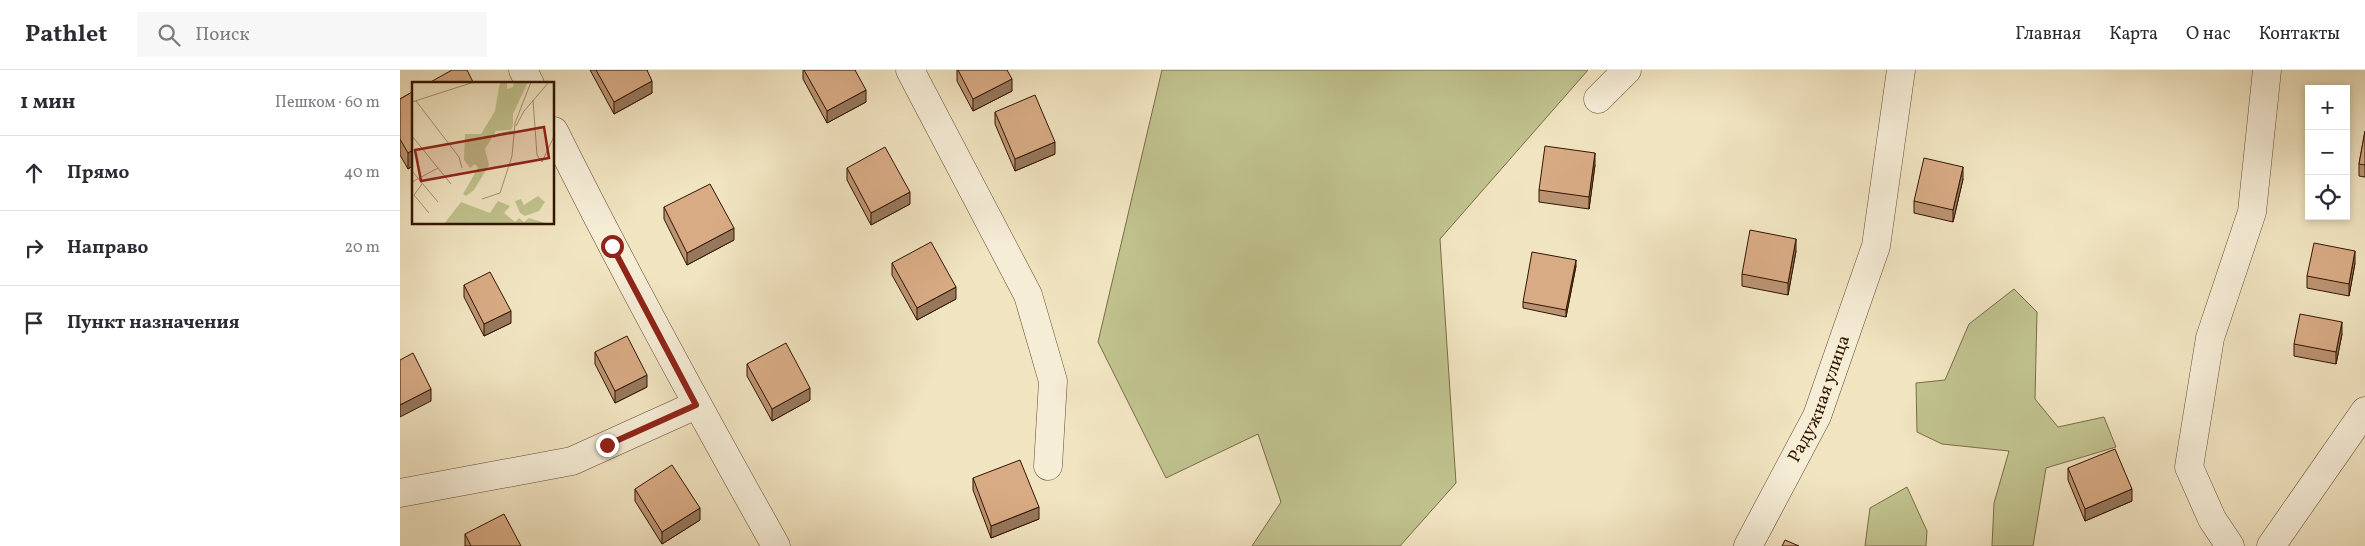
<!DOCTYPE html>
<html lang="ru">
<meta charset="utf-8">
<style>
:root{--surface:#fff;--page:#f7f7f7;--text:#2b2b33;--muted:#7c7c81;--line:#e1e1e2}
body{margin:0;font-family:Vollkorn,serif;background:var(--page);color:var(--text)}
.controls{position:absolute;right:15px;top:15px;display:grid;overflow:hidden;border-radius:0px;box-shadow:0 2px 8px #0003}
.controls button{width:45px;height:45px;display:grid;place-items:center;padding:0;border:0;border-bottom:1px solid var(--line);background:var(--surface);color:var(--text);font:25px sans-serif}
.stop{position:absolute;width:15px;height:15px;margin:-11px;border:4px solid #8f2418;border-radius:50%;background:#fff}
.stop.end{background:#8f2418;border-color:#fff;box-shadow:0 1px 5px #0008}
.list{margin:0;padding:0;list-style:none}
h2{display:flex;justify-content:space-between;align-items:center;height:65px;margin:0;padding:0 20px;font-size:21px}
h2 small{font-size:16px;font-weight:400;color:var(--muted)}
.list li{display:grid;grid-template-columns:32px 1fr auto;gap:15px;align-items:center;box-sizing:border-box;height:75px;padding:0 20px;border-top:1px solid var(--line)}
.list b{display:block;font-size:19px;white-space:nowrap}
.list em{font-size:16px;font-style:normal;color:var(--muted)}
.icon{flex:none;width:28px;height:28px;fill:none;stroke:currentColor;stroke-width:2;stroke-linecap:round;stroke-linejoin:round}
.map{position:relative;flex:none;width:1965px;height:476px;overflow:hidden}
header{display:flex;align-items:center;gap:30px;box-sizing:border-box;height:70px;padding:0 25px;background:var(--surface);border-bottom:1px solid var(--line)}
header strong{font-size:24px}
nav{display:flex;gap:28px;margin-inline-start:auto;font-size:18px}
.search{width:350px;height:45px;background:var(--page);display:flex;align-items:center;gap:12px;box-sizing:border-box;padding:0 18px;border-radius:0px;color:var(--muted);font-size:19px}
main{display:flex}
aside{flex:1;background:var(--surface)}
.map>svg:first-child{display:block}
</style>
<header>
<strong>Pathlet</strong>
<div class="search"><svg class="icon" aria-label="search" viewBox="0 0 24 24"><circle cx="10" cy="10" r="6"/><path d="M15 15l6 6"/></svg>Поиск</div>
<nav><a>Главная</a><a>Карта</a><a>О нас</a><a>Контакты</a></nav>
</header>
<main>
<aside>
<h2>1 мин<small>Пешком · 60 m</small></h2>
<ul class="list">
<li><svg class="icon" aria-label="ahead" viewBox="0 0 24 24"><path d="M12 20V5M6 11l6-6 6 6"/></svg><div><b>Прямо</b></div><em>40 m</em></li>
<li><svg class="icon" aria-label="right" viewBox="0 0 24 24"><path d="M7 20v-9h11M14 6l5 5-5 5"/></svg><div><b>Направо</b></div><em>20 m</em></li>
<li><svg class="icon" aria-label="arrive" viewBox="0 0 24 24"><path d="M6 21V4h12l-3 4 3 4H6"/></svg><div><b>Пункт назначения</b></div></li>
</ul>
</aside>
<div class="map">
<svg width="1965" height="476" viewBox="0 0 1965 476">
<rect width="100%" height="100%" fill="#f1e4c1"/>
<filter id="stains"><feTurbulence type="fractalNoise" baseFrequency=".004" numOctaves="4"/><feColorMatrix values="0 0 0 0 .2 0 0 0 0 .09 0 0 0 0 .02 0 0 0 .5 -.17"/></filter>
<radialGradient id="worn" r=".72"><stop offset=".6" stop-color="#630" stop-opacity="0"/><stop offset="1" stop-color="#630" stop-opacity=".3"/></radialGradient>
<path fill="#c0c28e" stroke="#796c47" d="M762,0h426l-148,169 16,244 -56,63h-148l29,-44 -23,-68 -92,44 -68,-136z
M1614,219l23,23 -2,87 23,28 46,-10 12,30 -70,21 -13,78h-41l2,-43 15,-52 -67,-7 -25,-12 -1,-49 29,-3 24,-56z
M1507,417l20,44 -1,15h-61l5,-38z"/>
<g fill="none" stroke-linecap="round" stroke-linejoin="round">
<defs>
<g id="minor">
<path d="M123,0l7,14"/>
<path d="M510,0l118,225 25,86 -5,85"/>
<path d="M1198,29l29,-29"/>
<path d="M154,61c70,141 145,278 222,415"/>
<path d="M0,423l172,-32 124,-56"/>
<path id="s1" d="M1348,476l69,-130 59,-170 25,-176"/>
<path d="M1830,476l-18,-27 -23,-52 21,-129 42,-126 15,-142"/>
<path d="M1871,476l94,-135"/>
</g>
</defs>
<use href="#minor" stroke="#624930" stroke-width="29"/>
<use href="#minor" stroke="#f6edd7" stroke-width="28"/>
</g>
<path fill="#ba9372" stroke="#321500" d="M190,0h57l5,23 -38,21z
M403,0h52l11,32 -39,21 -24,-44z
M557,0h50l5,21 -39,20 -16,-30z
M14,21v74l-6,4 -8,-14v-56z
M595,42l60,42 -40,17 -20,-47z
M1965,61v46l-6,-1v-12z
M1195,95l-6,44 -50,-7v-12z
M447,98l63,36 -39,21 -24,-45z
M1563,109l-10,43 -39,-9v-12z
M264,137l70,33 -47,25 -23,-46z
M1396,181l-8,44 -46,-9v-12z
M492,193l64,36 -39,21 -25,-45z
M1955,193l-6,33 -42,-8v-12z
M1176,196l-10,51 -43,-9v-6z
M64,215l47,38 -27,13 -20,-39z
M1942,264l-6,30 -42,-8v-12z
M195,282l52,35 -32,16 -20,-39z
M347,294l63,36 -38,21 -25,-45z
M1668,398l64,33 -47,20 -17,-41z
M573,408l66,41 -48,19 -18,-48z
M235,419l65,31 -38,24 -27,-43z
M65,464l56,12h-56z"/>
<path fill="#97785d" stroke="#321500" d="M612,9v12l-39,20v-12z
M252,11v12l-38,21v-12z
M466,20v12l-39,21v-12z
M655,72v12l-40,17v-12z
M14,79v16l-6,4v-16z
M1195,83v12l-6,44v-12z
M1563,97v12l-10,43v-12z
M510,122v12l-39,21v-12z
M334,158v12l-47,25v-12z
M1396,169v12l-8,44v-12z
M1955,181v12l-6,33v-12z
M1176,190v6l-10,51v-7z
M556,217v12l-39,21v-12z
M111,241v12l-27,13v-12z
M1942,252v12l-6,30v-12z
M247,305v12l-32,16v-12z
M410,318v12l-38,21v-12z
M31,319v12l-31,16v-12z
M1732,419v12l-47,20v-12z
M639,437v12l-48,19v-12z
M300,438v12l-38,24v-12z"/>
<path fill="#d8ab85" stroke="#321500" d="M52,0h15l7,14h-47z
M196,0h51l5,11 -38,21z
M404,0h51l11,20 -39,21z
M558,0h49l5,9 -39,20z
M14,21v58l-6,4 -8,-14v-40z
M635,25l20,47 -40,17 -20,-47z
M1965,61v34l-6,-1z
M1145,76l50,7 -6,44 -50,-7z
M485,77l25,45 -39,21 -24,-45z
M1524,88l39,9 -10,43 -39,-9z
M310,114l24,44 -47,25 -23,-46z
M1350,160l46,9 -8,44 -46,-9z
M531,172l25,45 -39,21 -25,-45z
M1914,173l41,8 -6,33 -42,-8z
M1132,182l44,8 -10,50 -43,-8z
M90,202l21,39 -27,13 -20,-39z
M1900,244l42,8 -6,30 -42,-8z
M227,266l20,39 -32,16 -20,-39z
M386,273l24,45 -38,21 -25,-45z
M13,283l18,36 -31,16v-45z
M1715,379l17,40 -47,20 -17,-41z
M620,390l19,47 -48,19 -18,-48z
M272,395l28,43 -38,24 -27,-43z
M104,444l17,32h-50l-6,-12z
M1385,470l14,6h-17z"/>
<g fill="none" stroke-linecap="round" stroke-linejoin="round">
<path stroke="#8f2418" stroke-width="6" d="M207,375l89,-40 -84,-159"/>
</g>
<g text-anchor="middle" dominant-baseline="central" stroke-width="4" stroke-linejoin="round" paint-order="stroke">
<g font-size="18" fill="#321500" stroke="#f6edd7">
<text stroke="none"><textPath href="#s1" startOffset="164">Радужная улица</textPath></text>
</g>
</g>
<g transform="translate(12 12)">
<rect width="142" height="142" fill="#f1e4c1"/>
<path d="M88,0h7v7l6,-2 1,-5h14l-15,32v12l-2,4 -15,1 -11,18 4,16 -15,25 -8,6 -3,-2 15,-26 -3,-4 -5,4 -6,-8 1,-26h16l14,-23zM126,114l7,6 -6,9 -14,5 -5,-3 -5,-12 6,-2 3,6zM86,119l12,5 -6,7 11,9 4,-4 5,4 5,-4 19,6h-104l17,-22 29,11z" fill="#c0c28e"/>
<path fill="none" stroke="#a59174" stroke-width="1" d="M121,18l4,55 5,7 13,-28M4,19l43,56 3,11M0,20l62,-20M104,44l8,-15 25,-29M0,54l39,48M82,56l3,-4 16,-3M0,89l26,31M0,100l26,-14M10,102l-8,11 15,18M70,117l18,-6 12,-37 3,-33 16,-41"/>
<path fill="#8f2418" fill-opacity="0.15" stroke="#8f2418" stroke-width="2.5" d="M132,45l5,31 -128,23 -6,-31z"/>
<rect width="142" height="142" fill="none" stroke="#321500" stroke-width="2.5"/>
</g>
<rect width="100%" height="100%" filter="url(#stains)"/>
<rect width="100%" height="100%" fill="url(#worn)"/>
</svg>
<div class="controls">
<button>+</button>
<button>−</button>
<button><svg class="icon" aria-label="locate" viewBox="0 0 24 24"><circle cx="12" cy="12" r="6"/><path d="M12 2v4M12 18v4M2 12h4M18 12h4"/></svg></button>
</div>
<div class="stop" style="left:212px;top:176px"></div>
<div class="stop end" style="left:207px;top:375px"></div>
</div>
</main>
